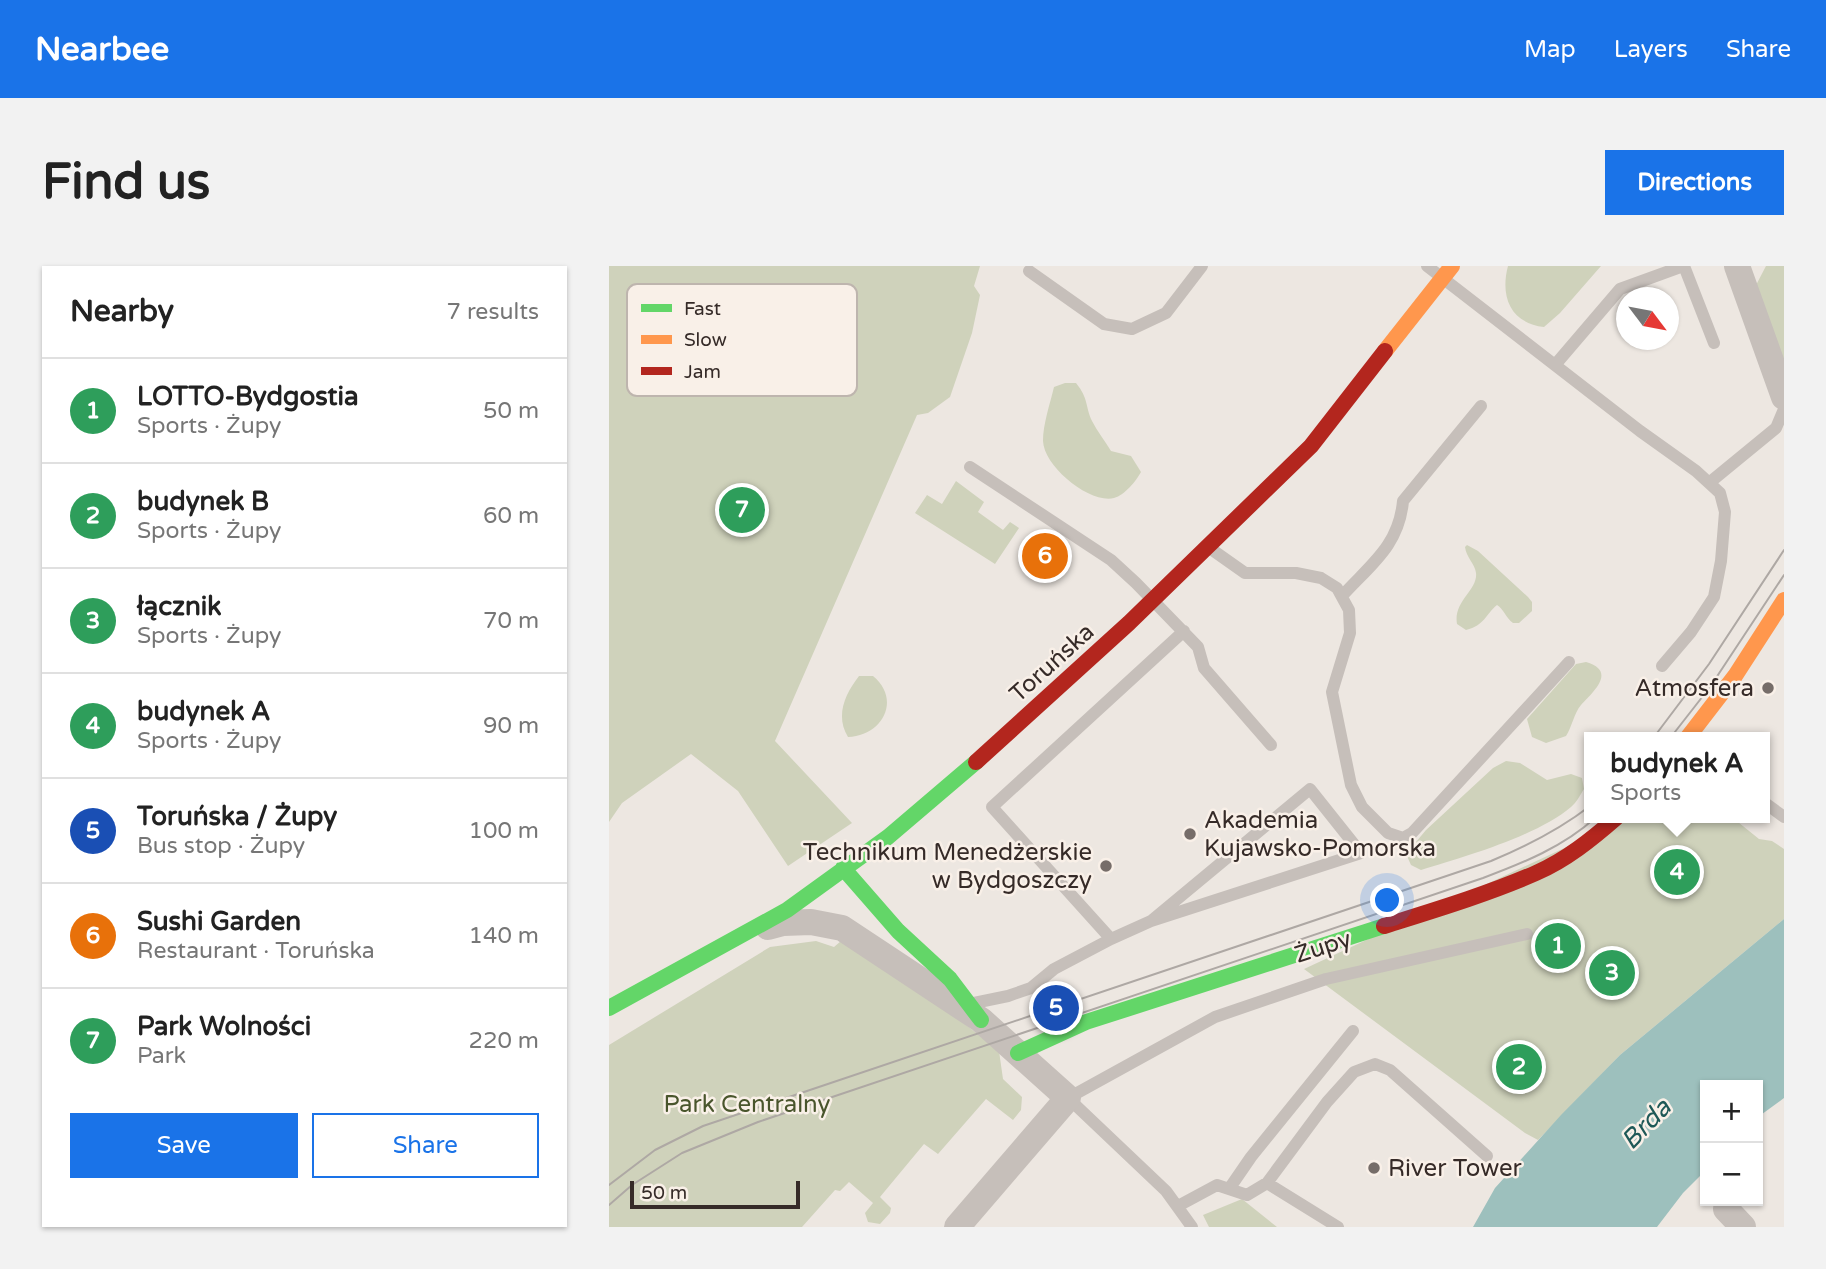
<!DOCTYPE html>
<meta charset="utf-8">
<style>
:root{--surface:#fff;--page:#f2f2f2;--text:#222;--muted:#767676;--line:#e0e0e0;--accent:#1a73e8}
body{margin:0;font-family:"Varela Round",sans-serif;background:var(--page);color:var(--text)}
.controls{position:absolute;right:21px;bottom:21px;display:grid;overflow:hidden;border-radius:0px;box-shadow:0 2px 5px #0004}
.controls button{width:63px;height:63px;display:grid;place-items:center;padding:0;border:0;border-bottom:2px solid var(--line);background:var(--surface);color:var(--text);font:35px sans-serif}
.compass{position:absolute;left:1007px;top:21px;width:63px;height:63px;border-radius:50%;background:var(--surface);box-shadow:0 2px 5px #0004;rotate:122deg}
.scale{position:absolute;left:21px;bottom:18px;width:170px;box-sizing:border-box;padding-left:7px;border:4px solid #362b28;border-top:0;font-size:19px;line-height:24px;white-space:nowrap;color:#362b28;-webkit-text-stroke:5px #f9f0e8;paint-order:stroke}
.you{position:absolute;left:779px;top:635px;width:24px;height:24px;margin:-18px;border:5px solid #fff;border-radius:50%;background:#1a73e8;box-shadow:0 0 0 10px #1a73e833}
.badge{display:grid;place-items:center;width:46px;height:46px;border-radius:50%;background:var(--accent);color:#fff;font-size:23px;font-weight:700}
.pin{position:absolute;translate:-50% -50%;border:4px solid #fff;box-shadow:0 2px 7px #0006}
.popup{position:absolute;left:975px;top:466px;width:186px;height:91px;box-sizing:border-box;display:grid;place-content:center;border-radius:0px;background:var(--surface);filter:drop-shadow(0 2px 5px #0005);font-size:23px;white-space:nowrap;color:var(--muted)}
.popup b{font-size:26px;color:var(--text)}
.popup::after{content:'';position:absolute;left:50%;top:100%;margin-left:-14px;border:14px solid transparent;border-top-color:var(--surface)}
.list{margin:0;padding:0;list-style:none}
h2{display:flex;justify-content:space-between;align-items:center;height:91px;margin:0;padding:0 28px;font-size:30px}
h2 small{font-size:23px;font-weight:400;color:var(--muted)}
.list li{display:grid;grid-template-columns:46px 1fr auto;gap:21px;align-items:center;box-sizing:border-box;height:105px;padding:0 28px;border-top:2px solid var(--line)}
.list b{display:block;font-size:26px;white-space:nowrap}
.list p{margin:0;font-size:23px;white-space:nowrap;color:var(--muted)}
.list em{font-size:23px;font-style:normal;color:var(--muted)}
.actions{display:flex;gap:14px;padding:21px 28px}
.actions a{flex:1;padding:16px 0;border:2px solid var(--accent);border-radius:0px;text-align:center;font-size:24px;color:var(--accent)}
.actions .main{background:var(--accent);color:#fff}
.map{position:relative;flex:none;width:1175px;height:961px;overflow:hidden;border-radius:0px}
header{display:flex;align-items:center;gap:42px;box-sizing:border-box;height:98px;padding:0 35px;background:var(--accent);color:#fff}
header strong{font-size:33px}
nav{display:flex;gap:38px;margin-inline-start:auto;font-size:24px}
.intro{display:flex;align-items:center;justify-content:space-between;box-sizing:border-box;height:168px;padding:0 42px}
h1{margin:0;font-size:49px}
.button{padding:18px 32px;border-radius:0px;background:var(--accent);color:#fff;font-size:24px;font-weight:700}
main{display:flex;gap:42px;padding:0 42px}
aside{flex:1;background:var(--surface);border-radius:0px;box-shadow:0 2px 5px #0004}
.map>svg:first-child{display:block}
</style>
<header>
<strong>Nearbee</strong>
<nav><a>Map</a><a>Layers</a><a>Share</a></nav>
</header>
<div class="intro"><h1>Find us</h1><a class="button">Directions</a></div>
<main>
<aside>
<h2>Nearby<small>7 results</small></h2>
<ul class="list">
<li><span class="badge" style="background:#2e9e5b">1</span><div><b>LOTTO-Bydgostia</b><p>Sports · Żupy</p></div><em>50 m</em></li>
<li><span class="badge" style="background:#2e9e5b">2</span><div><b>budynek B</b><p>Sports · Żupy</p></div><em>60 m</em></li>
<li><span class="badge" style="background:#2e9e5b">3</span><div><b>łącznik</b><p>Sports · Żupy</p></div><em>70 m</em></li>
<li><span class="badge" style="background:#2e9e5b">4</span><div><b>budynek A</b><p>Sports · Żupy</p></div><em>90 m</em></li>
<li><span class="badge" style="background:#1a4fb4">5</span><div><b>Toruńska / Żupy</b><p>Bus stop · Żupy</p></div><em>100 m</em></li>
<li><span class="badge" style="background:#e8710a">6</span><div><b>Sushi Garden</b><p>Restaurant · Toruńska</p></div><em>140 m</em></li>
<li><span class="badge" style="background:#2e9e5b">7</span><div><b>Park Wolności</b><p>Park</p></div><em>220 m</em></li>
</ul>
<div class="actions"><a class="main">Save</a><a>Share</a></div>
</aside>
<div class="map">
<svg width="1175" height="961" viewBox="0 0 1175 961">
<rect width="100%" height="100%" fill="#ede7e1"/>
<path fill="#cfd2bb" d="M0,0h371l-6,20 6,9 -8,38 -22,64 -22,16 -11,2 -142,326 77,82 -64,43 -50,-75 -47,-37 -69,49 -13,19z
M899,0h93l-41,47 -16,14c-34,-4 -44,-31 -36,-61z
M1157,0h18v102l-30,-79z
M456,117h11c13,16 9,23 16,38 5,10 13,20 19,30l20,5 10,16c-5,9 -16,23 -27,26 -24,6 -70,-31 -71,-57 0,-17 7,-37 11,-54z
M347,215l28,21 -6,10 25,18 7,-8 9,6 -24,36 -80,-51 12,-18 15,9z
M858,279l11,6 50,46 4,5v9l-13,12h-6c-7,-5 -10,-15 -16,-18 -12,10 -12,20 -31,25l-9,-6c-4,-23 21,-34 19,-51 -1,-9 -10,-16 -11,-26z
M977,396c32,9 6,31 -5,43 -7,8 -9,22 -15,31l-20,7 -14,-6 -5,-18 49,-55z
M250,410h14c29,24 9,60 -25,61 -13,-21 -3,-43 11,-61z
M897,495l14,2 27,17 24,-6 11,4 2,11c-4,6 -7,13 -13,18 -34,29 -107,50 -150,63l-10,-5 -5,-11 20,-24 67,-62z
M1020,552h104l26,21 13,2 12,8v70l-164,136 -82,85 -13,-7 -221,-164z
M207,675l18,6 7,-6 63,35 95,75 4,28 19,18 -1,13 -8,10 -27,-21 -48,55 -14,-10 -44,53 11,11 -1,5 -10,11 -12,-2 -3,-9 8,-10 -24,-21 -9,9 -5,-1 -33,37h-193v-182l161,-98z
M633,933l35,28h-68l-6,-12z"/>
<path fill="#9dc0bd" d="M1175,653v179l-26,19v-32h-53v86l-22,22 -26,34h-184l22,-39 66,-73 59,-60z"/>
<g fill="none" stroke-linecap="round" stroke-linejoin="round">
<path stroke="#c6bfba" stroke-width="12" d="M818,0l213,165 56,40 24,22 5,19 -4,49 -7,36 -23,35 -29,34
M1075,0l30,77
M420,5l75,53 28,5 34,-16 36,-47
M946,99l65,-76 63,-23
M361,201l141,93 25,23 62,64 6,21 67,77
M1100,217l67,-55 8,-19
M602,283l34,24h51l25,5 16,10 12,22 1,23 -18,59 19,93 11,22 26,26 15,5 9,-5 157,-171
M733,330c28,-31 57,-50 61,-95l78,-95
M1156,537l19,14
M542,655l159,-132 51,64 -210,68 -40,18 -119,-132 192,-176
M365,737l34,-7 23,-8 23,-19 57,-30
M658,917l60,-81 27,-30 21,-8 15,6 97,86
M620,923l22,-32 102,-126
M569,940l39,-21 30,10 20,-12 71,44
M583,961l-26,-36 -98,-93 147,-81 111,-38 201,-45"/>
<path stroke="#c6bfba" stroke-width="26" d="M1128,0l47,131
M159,661l15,-4 28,-1 31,6 139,92 87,78 -111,129
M1117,943l17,18"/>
<path stroke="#63d668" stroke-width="16" d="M234,602l55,63 52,48 31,41
M0,742l178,-98 101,-73 88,-75
M409,787l68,-31 298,-96"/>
<path stroke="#ff974d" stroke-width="16" d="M776,85l67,-85
M1079,471l47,-61 49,-76"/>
<path stroke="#b3261e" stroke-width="16" d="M367,496l153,-139 182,-177 74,-95
M775,660c51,-16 104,-32 152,-53 30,-13 56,-34 80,-55"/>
<path stroke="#aea8a4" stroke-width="2" d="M1045,471l55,-73 75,-114
M1062,471l39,-50 74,-112
M0,919l46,-35 48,-24 788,-265c36,-15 68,-31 99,-55
M0,939l23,-20 50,-32 76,-31 725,-244c40,-15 80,-31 112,-60"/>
</g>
<g fill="#766d69" stroke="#f9f0e8" stroke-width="2.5">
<circle cx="1159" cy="422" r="7"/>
<circle cx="581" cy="568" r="7"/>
<circle cx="497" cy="600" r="7"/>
<circle cx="765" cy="902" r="7"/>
</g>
<g text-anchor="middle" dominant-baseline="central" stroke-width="5" stroke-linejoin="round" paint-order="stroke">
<g font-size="24" fill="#362b28" stroke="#f9f0e8">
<text transform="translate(443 397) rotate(-42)">Toruńska</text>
<text transform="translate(714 681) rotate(-18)">Żupy</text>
</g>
<g font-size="24" fill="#362b28" stroke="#f9f0e8" text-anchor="end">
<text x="1145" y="422">Atmosfera</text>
<text x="595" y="554" text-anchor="start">Akademia<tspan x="595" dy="28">Kujawsko-Pomorska</tspan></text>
<text x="483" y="586">Technikum Menedżerskie<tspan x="483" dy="28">w Bydgoszczy</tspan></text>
<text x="779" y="902" text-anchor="start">River Tower</text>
</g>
<g font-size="24" fill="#49552c" stroke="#f9f0e8">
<text x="138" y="838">Park Centralny</text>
</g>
<g font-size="26" font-style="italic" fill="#1e5857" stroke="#f9f0e8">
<text transform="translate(1037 858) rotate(-46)">Brda</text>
</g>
</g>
<rect x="18" y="18" width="230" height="112" rx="10" fill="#f9f0e8" stroke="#beb5ae" stroke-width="2"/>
<rect x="32" y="38" width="31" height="8" fill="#63d668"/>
<rect x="32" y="69" width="31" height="9" fill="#ff974d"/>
<rect x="32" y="101" width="31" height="8" fill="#b3261e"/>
<g font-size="19" fill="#362b28">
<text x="75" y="49">Fast</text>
<text x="75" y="80">Slow</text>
<text x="75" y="112">Jam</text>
</g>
</svg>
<div class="controls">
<button>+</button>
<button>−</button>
</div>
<svg class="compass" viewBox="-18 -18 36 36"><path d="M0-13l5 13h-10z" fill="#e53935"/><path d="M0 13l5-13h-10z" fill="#767676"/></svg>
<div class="scale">50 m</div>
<div class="you"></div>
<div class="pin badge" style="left:949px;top:680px;background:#2e9e5b">1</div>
<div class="pin badge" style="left:910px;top:801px;background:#2e9e5b">2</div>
<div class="pin badge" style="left:1003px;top:707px;background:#2e9e5b">3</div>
<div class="pin badge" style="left:1068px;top:606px;background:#2e9e5b">4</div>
<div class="popup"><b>budynek A</b>Sports</div>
<div class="pin badge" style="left:447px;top:742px;background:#1a4fb4">5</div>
<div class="pin badge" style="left:436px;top:290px;background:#e8710a">6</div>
<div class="pin badge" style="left:133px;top:244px;background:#2e9e5b">7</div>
</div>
</main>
